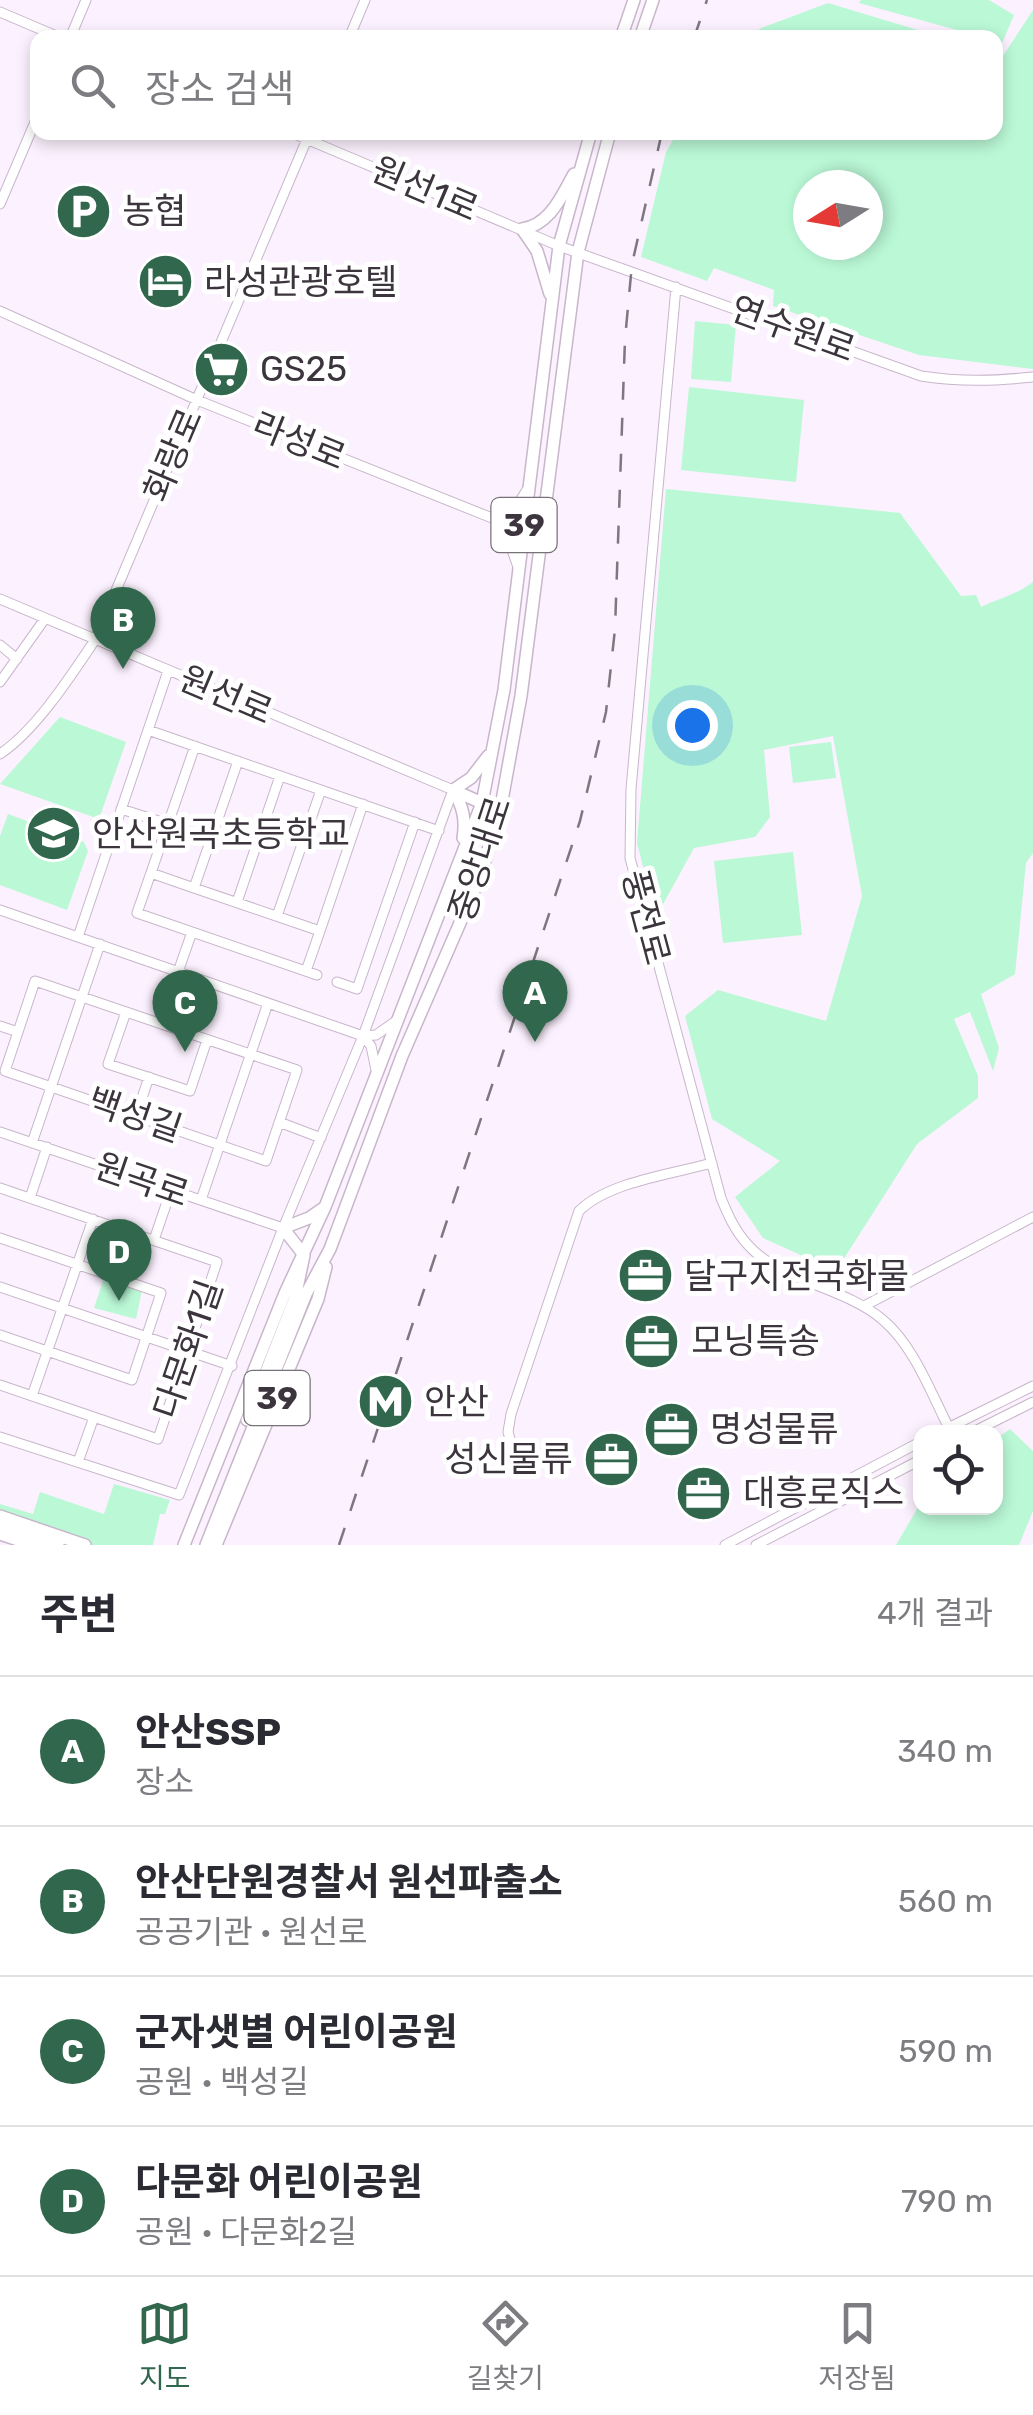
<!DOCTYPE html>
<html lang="ko">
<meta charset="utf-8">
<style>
:root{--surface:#fff;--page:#f7f7f7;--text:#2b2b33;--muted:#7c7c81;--line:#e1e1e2;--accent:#31674d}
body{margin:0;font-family:Rubik,"Noto Sans KR",sans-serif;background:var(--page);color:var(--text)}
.controls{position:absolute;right:30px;bottom:30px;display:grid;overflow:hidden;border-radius:20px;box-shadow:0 5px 15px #0003}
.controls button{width:90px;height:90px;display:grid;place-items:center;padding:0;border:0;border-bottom:2px solid var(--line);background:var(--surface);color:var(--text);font:50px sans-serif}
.compass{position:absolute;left:793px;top:170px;width:90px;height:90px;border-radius:50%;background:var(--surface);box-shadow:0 5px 15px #0003;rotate:259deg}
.you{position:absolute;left:692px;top:725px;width:35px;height:35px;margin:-25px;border:8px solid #fff;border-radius:50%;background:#1a73e8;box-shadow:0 0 0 15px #1a73e833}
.badge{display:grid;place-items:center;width:65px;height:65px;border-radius:50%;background:var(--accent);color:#fff;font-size:32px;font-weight:700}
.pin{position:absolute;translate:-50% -82px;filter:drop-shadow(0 2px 5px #0008)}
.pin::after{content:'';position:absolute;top:52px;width:35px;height:30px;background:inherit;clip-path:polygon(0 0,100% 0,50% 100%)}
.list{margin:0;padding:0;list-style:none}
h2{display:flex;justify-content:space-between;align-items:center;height:130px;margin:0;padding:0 40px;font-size:42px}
h2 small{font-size:32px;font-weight:400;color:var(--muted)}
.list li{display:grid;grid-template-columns:65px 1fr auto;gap:30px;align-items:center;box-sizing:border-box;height:150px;padding:0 40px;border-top:2px solid var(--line)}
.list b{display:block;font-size:38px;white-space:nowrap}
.list p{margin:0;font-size:32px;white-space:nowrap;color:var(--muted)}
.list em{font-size:32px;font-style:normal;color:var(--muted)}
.icon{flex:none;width:55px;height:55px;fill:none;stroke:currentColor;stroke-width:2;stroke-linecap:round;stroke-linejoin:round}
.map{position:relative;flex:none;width:1033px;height:1545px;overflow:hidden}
.search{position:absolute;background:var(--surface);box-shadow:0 5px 15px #0003;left:30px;right:30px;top:30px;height:110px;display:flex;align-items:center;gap:25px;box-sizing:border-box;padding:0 35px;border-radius:20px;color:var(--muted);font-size:38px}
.sheet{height:730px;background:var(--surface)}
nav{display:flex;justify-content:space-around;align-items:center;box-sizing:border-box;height:140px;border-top:2px solid var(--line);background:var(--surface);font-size:28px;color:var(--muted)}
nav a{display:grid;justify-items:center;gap:5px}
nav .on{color:var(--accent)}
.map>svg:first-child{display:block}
</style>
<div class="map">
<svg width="1033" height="1545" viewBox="0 0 1033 1545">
<rect width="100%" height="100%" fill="#fcf1fe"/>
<path fill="#baf8d6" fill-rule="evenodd" d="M861,0h128l25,15 -12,28 -6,-2v-3l-14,-1 -123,-34z
M828,3l113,34h-191l11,-9z
M1033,10v359l-114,-14 -146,-49 1,-16 -60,-22 -7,13 -66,-24 25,-105 11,-19 319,-1v-78l7,2zM808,185h60v60h-60z
M695,321l41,4 -5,57 -40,-3z
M689,387l115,13 -8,82 -115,-12z
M666,489l234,24 61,83 15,-1 5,12c19,-9 35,-12 52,-25v271l-7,10 -11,111 -34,20 18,54 -6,23 -23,-59 -16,7 24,57v22l-61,46 -81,127 -73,-33 -28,-41 45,-36 -68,-42 -27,-103 33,-26 108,31 36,-125 -29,-160 -69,14 6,67 -15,20 -61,11 -38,69 -19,-74z
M60,717l66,25 -27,77 -99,-35z
M831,742l5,36 -43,5 -4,-36z
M8,814l76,28 4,9 -21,59 -67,-25v-49z
M793,852l9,83 -79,8 -9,-82z
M104,1278l38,12 -6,29 -42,-11z
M1010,1429l23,22v60l-14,34h-123l24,-41v4h76v-69z
M114,1484l56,16 -5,14h-5l-7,31h-61l-92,-31v-10l33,10 7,-22 64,22z"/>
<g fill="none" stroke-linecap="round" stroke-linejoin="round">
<defs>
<path id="minor" d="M0,12l61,26
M70,38l16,-38
M349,38l16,-38
M290,132l269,114 362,130c39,6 73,5 112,1
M0,204l38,-89
M676,287l-45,502 -1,69 91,340c7,17 14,33 27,47 33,37 97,42 135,75 32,27 49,76 68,112
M0,311l197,89 305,122 16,45
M493,517c17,-4 25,-11 33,-26
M0,599l453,191 -90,246 -80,192 -104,267 -179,-58
M0,645l17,14
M0,682l44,-62
M148,730l291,101
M195,746l-58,167 180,62
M0,754c36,-24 70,-77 95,-114l215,-508
M238,761l-44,127 126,43 43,-127
M121,809l47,15
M151,873l43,15
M237,902l43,-126
M0,910l363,126 13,-1 20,-14
M277,916l44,-126
M78,937l90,-266
M306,971l14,-40
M178,972l14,-40
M35,981l262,89 -31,91 -261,-90z
M337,982l20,7 58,-167
M126,1012l-18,52 82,27 17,-51
M0,1026l18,6
M363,1036l8,10 5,24
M136,1116l13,-39
M279,1122l42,16
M0,1132l283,96
M32,1143l68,-199
M0,1188l217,74 -59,177 -158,-54
M30,1198l17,-51
M201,1200l67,-197
M0,1238l161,55 -29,87 -132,-45
M154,1240l17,-50
M0,1287l232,79
M866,1305l167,-88
M32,1396l61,-177
M940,1432l93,-46
M973,1432l60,-30
M515,1456l-7,-24 3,-18 68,-203c29,-29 93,-37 133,-48
M78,1462l16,-45
M725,1545l195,-103
M756,1545l164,-85"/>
<path id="major" d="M621,38l13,-38
M640,38l13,-38
M550,294l-13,-43 -15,-22c28,-4 39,-32 52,-55
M453,790c10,16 13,30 10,48
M453,790l18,-12 17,-22
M453,790l29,13 19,3
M247,1420l48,-122 9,-43 -21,-27 26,-10 16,-11
M0,1516l85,29
M0,1525l58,20
M0,1534l33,11
M184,1545l101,-252 40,-86 157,-404 22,-113 55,-444 32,-114
M206,1545l100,-251 24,-45 72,-193 78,-179 21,-71 20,-110 57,-444 32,-120
M216,1545l102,-246 8,-32"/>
</defs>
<use href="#minor" stroke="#c8b6cb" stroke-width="11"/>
<use href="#major" stroke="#c8b6cb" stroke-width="14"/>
<use href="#minor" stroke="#fff" stroke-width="9"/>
<use href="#major" stroke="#fff" stroke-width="11"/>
<path stroke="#7e7680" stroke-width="2.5" stroke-dasharray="18 18" stroke-linecap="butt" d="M694,38l13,-38
M339,1545l241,-724 26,-109 9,-83 10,-290 7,-75 30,-132"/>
</g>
<defs>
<symbol id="parking-disc" viewBox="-11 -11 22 22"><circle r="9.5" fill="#31674d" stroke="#fff"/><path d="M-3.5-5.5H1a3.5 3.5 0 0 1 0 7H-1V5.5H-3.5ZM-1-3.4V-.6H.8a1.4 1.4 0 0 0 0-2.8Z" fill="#fff"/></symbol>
<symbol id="hotel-disc" viewBox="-11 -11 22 22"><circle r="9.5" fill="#31674d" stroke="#fff"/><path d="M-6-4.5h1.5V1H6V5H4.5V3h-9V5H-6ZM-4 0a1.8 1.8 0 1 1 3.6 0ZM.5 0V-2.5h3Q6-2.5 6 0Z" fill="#fff"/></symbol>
<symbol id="supermarket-disc" viewBox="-11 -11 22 22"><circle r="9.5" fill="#31674d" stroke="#fff"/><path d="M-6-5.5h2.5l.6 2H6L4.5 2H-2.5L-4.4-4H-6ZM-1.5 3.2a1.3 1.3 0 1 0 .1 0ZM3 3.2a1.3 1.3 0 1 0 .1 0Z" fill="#fff"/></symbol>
<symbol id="school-disc" viewBox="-11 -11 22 22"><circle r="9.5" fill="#31674d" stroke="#fff"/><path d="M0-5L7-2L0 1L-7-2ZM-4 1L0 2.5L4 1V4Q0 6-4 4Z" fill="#fff"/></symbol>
<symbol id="office-disc" viewBox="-11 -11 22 22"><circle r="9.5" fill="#31674d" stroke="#fff"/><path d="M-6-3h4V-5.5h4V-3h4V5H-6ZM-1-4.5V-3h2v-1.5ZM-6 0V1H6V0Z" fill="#fff"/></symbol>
<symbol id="metro-disc" viewBox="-11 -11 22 22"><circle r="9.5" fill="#31674d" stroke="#fff"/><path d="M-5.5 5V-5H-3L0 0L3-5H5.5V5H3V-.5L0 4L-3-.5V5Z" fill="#fff"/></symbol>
</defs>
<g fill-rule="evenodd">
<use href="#parking-disc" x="52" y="180" width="63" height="63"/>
<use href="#hotel-disc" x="134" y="250" width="63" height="63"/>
<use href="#supermarket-disc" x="190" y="338" width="63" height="63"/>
<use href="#school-disc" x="22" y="802" width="63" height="63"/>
<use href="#office-disc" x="614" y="1244" width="63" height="63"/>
<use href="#office-disc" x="620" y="1310" width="63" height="63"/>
<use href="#metro-disc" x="354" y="1370" width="63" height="63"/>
<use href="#office-disc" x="640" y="1398" width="63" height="63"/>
<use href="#office-disc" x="580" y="1428" width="63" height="63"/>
<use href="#office-disc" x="672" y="1462" width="63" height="63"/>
</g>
<g text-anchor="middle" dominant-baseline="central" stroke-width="10" stroke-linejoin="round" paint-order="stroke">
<g fill="#fff" stroke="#767277" stroke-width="2.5">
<rect x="491.5" y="498" width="65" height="54" rx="8"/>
<rect x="244.5" y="1371" width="65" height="54" rx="8"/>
</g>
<g font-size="32" font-weight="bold" fill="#3c353d">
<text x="524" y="525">39</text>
<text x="277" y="1398">39</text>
</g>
<g font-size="35" fill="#3c353d" stroke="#fff">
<text transform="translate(425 189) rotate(23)">원선1로</text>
<text transform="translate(793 329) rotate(20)">연수원로</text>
<text transform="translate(299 441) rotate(22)">라성로</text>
<text transform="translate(173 455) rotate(-67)">화랑로</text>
<text transform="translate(226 695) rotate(23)">원선로</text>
<text transform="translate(480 859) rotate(-72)">중앙대로</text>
<text transform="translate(646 917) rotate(75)">풍전로</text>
<text transform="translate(135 1115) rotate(19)">백성길</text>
<text transform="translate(142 1180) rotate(19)">원곡로</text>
<text transform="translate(188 1349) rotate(-71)">다문화1길</text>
</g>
<g font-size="35" fill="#3c353d" stroke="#fff" text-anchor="start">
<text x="122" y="211">농협</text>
<text x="204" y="282">라성관광호텔</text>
<text x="260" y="369">GS25</text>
<text x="92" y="834">안산원곡초등학교</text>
<text x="684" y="1276">달구지전국화물</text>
<text x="691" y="1341">모닝특송</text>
<text x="424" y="1402">안산</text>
<text x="710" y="1429">명성물류</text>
<text x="573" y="1459" text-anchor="end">성신물류</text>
<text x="743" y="1493">대흥로직스</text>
</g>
</g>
</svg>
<div class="controls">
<button><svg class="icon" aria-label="locate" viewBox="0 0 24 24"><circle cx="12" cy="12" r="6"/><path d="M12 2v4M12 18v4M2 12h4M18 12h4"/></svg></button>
</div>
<svg class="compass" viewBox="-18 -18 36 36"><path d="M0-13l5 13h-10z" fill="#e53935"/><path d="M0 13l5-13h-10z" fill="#7c7c81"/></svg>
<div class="you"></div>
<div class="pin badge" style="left:535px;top:1042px">A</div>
<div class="pin badge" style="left:123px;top:669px">B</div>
<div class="pin badge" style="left:185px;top:1052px">C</div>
<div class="pin badge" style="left:119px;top:1301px">D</div>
<div class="search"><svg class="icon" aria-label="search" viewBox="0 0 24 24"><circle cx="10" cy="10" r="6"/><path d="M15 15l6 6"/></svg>장소 검색</div>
</div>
<section class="sheet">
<h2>주변<small>4개 결과</small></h2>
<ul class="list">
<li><span class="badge">A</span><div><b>안산SSP</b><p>장소</p></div><em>340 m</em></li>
<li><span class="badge">B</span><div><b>안산단원경찰서 원선파출소</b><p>공공기관 · 원선로</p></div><em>560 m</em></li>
<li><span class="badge">C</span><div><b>군자샛별 어린이공원</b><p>공원 · 백성길</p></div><em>590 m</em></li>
<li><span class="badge">D</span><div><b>다문화 어린이공원</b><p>공원 · 다문화2길</p></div><em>790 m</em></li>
</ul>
</section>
<nav>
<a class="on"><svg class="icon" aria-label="map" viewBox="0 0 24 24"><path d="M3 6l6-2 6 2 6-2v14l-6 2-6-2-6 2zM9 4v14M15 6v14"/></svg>지도</a>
<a><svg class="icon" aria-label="directions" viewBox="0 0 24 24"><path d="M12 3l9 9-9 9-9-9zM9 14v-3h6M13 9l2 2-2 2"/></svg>길찾기</a>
<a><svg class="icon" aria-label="saved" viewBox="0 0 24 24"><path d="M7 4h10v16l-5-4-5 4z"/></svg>저장됨</a>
</nav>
